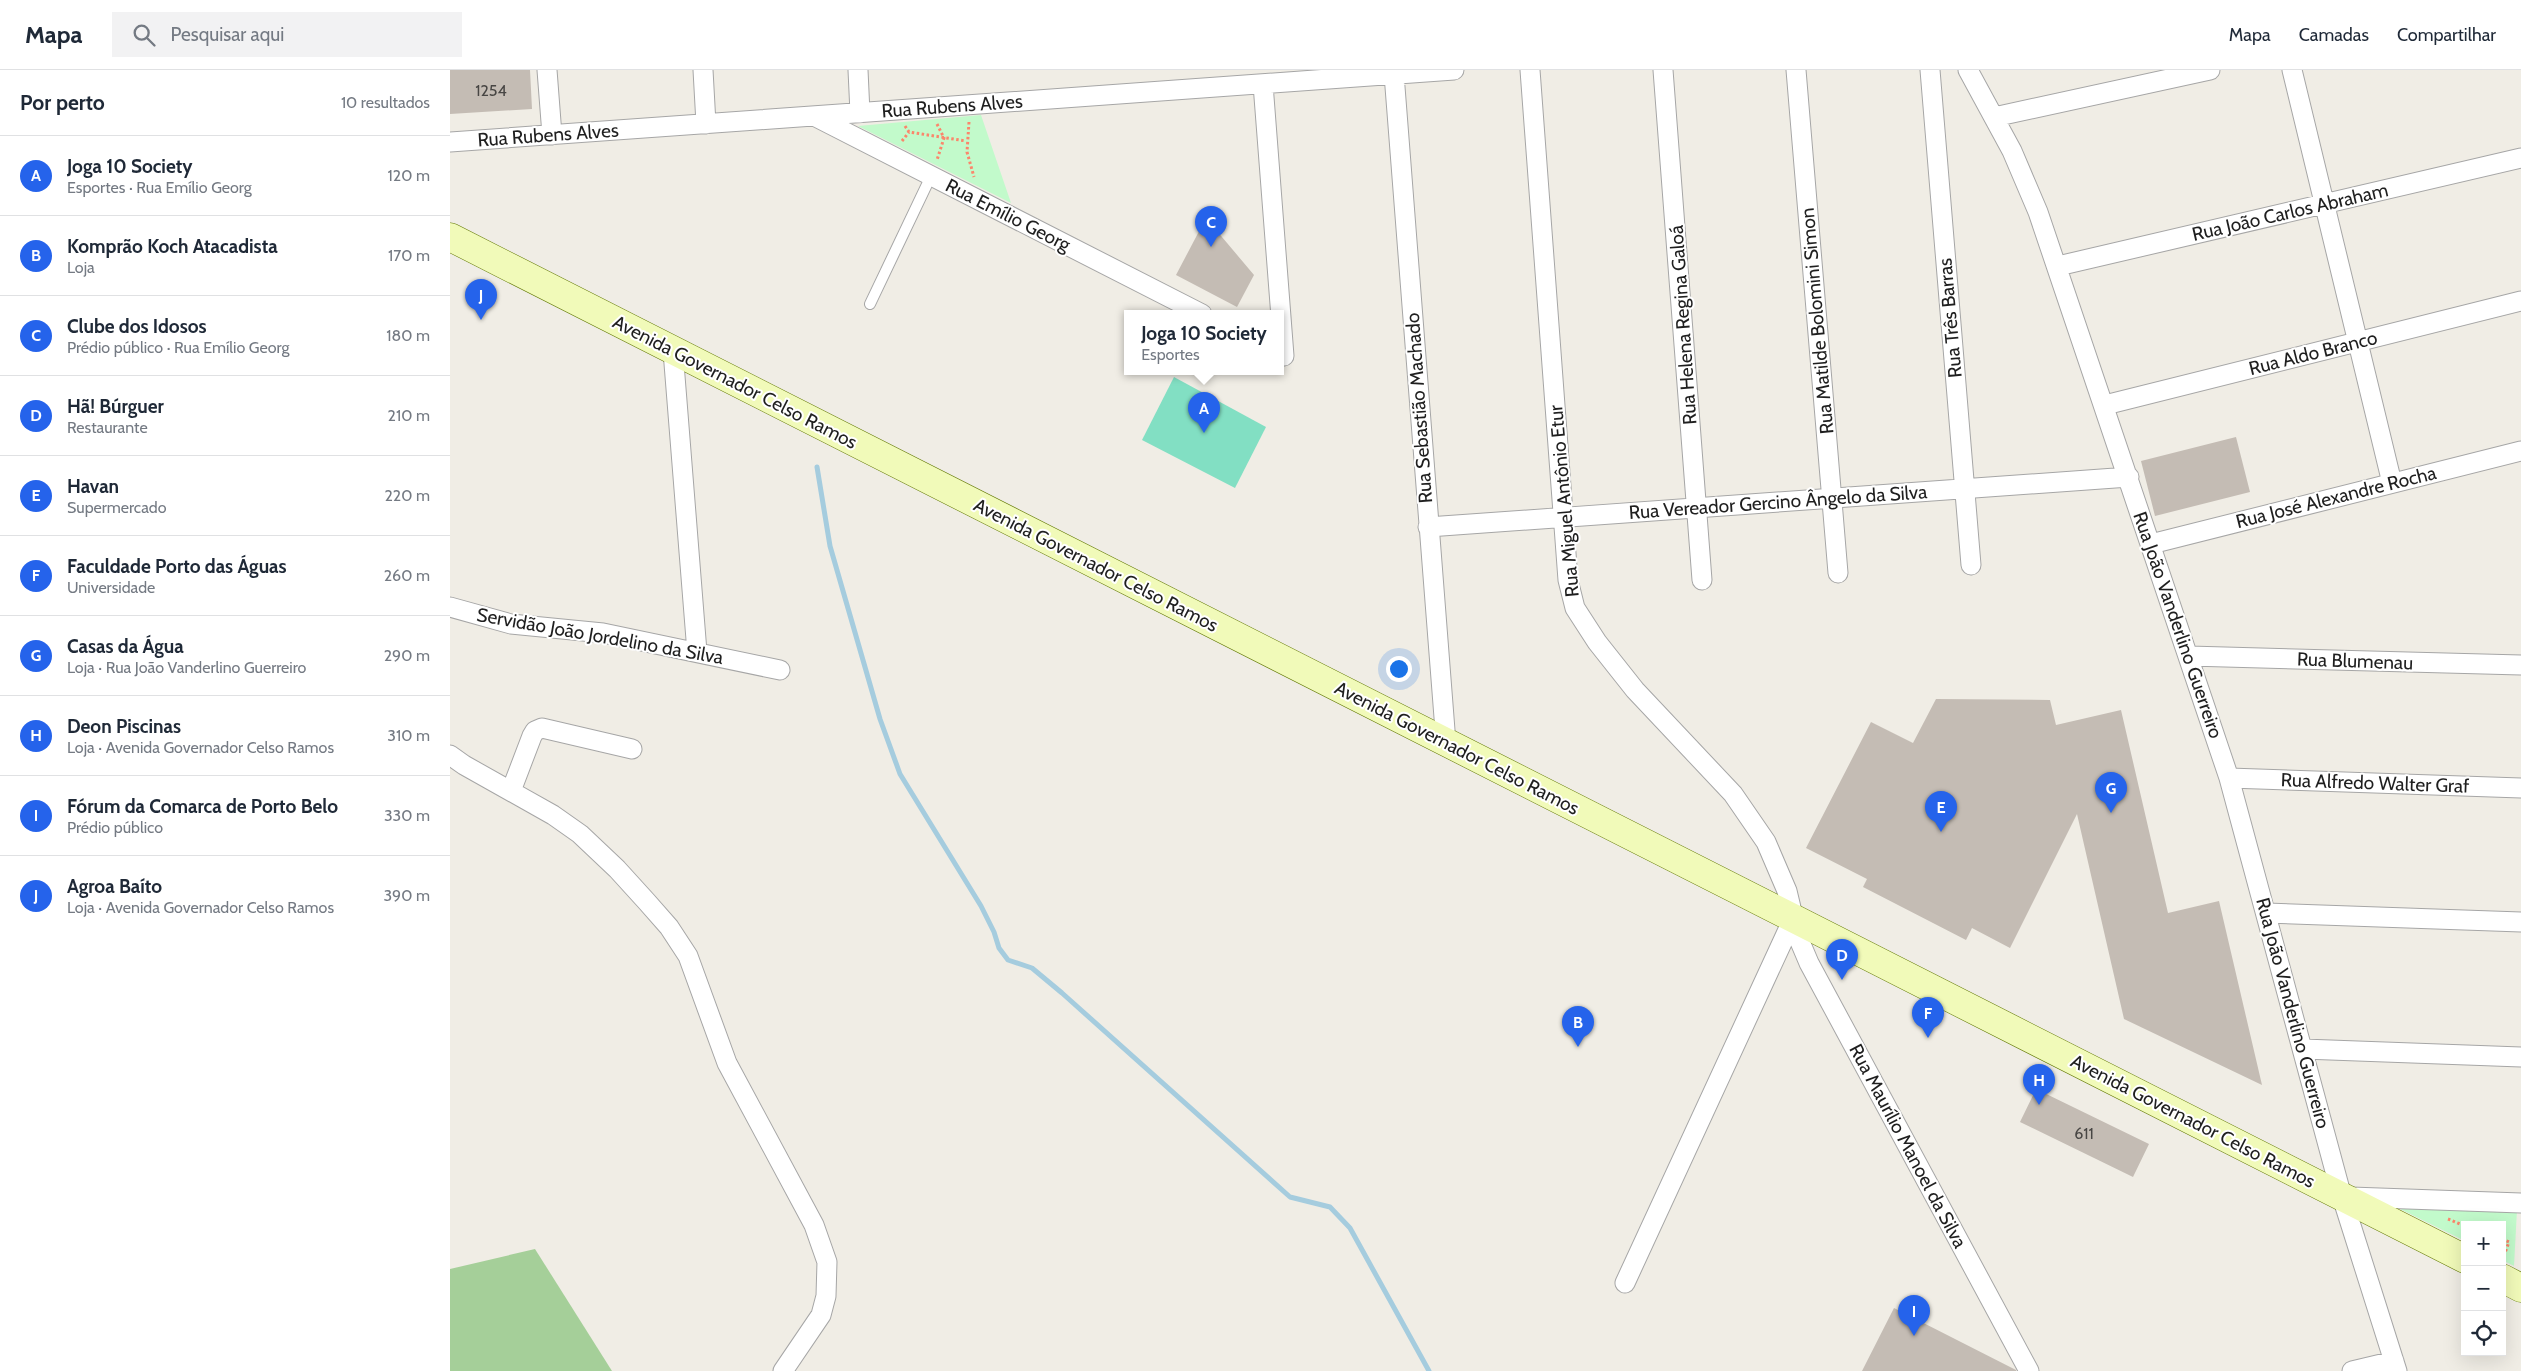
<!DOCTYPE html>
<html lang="pt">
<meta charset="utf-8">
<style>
:root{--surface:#fff;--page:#f2f2f3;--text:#1f2937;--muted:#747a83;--line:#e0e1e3;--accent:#2563eb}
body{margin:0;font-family:Cabin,sans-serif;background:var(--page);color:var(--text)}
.controls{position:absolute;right:15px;bottom:15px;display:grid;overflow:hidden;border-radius:0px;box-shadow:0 5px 20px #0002}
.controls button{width:45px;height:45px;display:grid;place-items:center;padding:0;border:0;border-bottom:1px solid var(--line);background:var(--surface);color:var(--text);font:25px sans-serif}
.you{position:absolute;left:948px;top:598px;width:18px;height:18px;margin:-12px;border:4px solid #fff;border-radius:50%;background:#1a73e8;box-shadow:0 0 0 8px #1a73e833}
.badge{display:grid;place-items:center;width:32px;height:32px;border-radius:50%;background:var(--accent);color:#fff;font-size:16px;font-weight:700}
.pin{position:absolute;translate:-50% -41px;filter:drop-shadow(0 1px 2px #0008)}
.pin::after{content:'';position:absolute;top:26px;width:18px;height:15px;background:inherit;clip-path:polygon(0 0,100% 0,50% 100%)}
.popup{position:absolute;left:674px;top:240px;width:160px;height:65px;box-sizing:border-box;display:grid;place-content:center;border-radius:0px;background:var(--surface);filter:drop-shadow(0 1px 4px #0005);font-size:16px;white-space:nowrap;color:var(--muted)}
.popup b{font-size:19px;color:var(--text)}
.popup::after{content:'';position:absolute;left:50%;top:100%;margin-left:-10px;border:10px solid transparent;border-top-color:var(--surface)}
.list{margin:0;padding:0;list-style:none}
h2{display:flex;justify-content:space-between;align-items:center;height:65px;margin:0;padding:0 20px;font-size:21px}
h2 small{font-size:16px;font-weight:400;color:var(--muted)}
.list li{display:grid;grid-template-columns:32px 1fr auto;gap:15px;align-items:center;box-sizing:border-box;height:80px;padding:0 20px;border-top:1px solid var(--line)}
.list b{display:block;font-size:19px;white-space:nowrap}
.list p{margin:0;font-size:16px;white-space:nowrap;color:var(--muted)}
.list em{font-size:16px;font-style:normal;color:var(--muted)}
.icon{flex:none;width:28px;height:28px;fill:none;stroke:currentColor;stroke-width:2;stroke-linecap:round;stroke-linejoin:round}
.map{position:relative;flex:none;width:2071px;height:1301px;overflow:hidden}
header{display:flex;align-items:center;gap:30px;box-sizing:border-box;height:70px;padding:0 25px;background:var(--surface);border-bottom:1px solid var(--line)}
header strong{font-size:24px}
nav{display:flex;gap:28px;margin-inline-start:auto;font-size:18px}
.search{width:350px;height:45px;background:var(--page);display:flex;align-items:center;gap:12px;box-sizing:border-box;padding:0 18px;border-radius:0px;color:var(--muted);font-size:19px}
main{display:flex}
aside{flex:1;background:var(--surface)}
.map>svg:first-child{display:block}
</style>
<header>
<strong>Mapa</strong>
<div class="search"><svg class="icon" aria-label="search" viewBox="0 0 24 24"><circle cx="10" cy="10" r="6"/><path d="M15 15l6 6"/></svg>Pesquisar aqui</div>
<nav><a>Mapa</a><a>Camadas</a><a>Compartilhar</a></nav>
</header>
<main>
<aside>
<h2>Por perto<small>10 resultados</small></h2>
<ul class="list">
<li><span class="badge">A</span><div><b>Joga 10 Society</b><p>Esportes · Rua Emílio Georg</p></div><em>120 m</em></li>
<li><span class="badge">B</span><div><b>Komprão Koch Atacadista</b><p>Loja</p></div><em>170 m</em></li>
<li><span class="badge">C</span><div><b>Clube dos Idosos</b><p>Prédio público · Rua Emílio Georg</p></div><em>180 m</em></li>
<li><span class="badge">D</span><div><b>Hã! Búrguer</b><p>Restaurante</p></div><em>210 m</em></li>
<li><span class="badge">E</span><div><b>Havan</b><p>Supermercado</p></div><em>220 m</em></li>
<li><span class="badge">F</span><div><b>Faculdade Porto das Águas</b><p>Universidade</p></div><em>260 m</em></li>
<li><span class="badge">G</span><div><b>Casas da Água</b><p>Loja · Rua João Vanderlino Guerreiro</p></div><em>290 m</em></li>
<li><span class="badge">H</span><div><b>Deon Piscinas</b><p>Loja · Avenida Governador Celso Ramos</p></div><em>310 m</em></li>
<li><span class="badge">I</span><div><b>Fórum da Comarca de Porto Belo</b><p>Prédio público</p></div><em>330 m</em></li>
<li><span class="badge">J</span><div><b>Agroa Baíto</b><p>Loja · Avenida Governador Celso Ramos</p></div><em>390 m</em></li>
</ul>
</aside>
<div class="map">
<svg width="2071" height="1301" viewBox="0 0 2071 1301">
<rect width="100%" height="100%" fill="#f0ede5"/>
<path fill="#a5cf99" d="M85,1179l77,122h-162v-102z"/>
<path fill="#c2facb" d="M531,45l30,88 -153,-77z
M1946,1137l121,3 -3,56 -12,-6v-35h-37v16z"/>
<path fill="#82dfc3" d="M724,307l92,50 -31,61 -93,-48z"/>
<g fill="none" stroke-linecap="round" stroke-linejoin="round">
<path stroke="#a5ccde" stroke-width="5" d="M367,397l13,79 50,173 20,55 81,132 13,26 5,16 9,12 24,8 30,25 228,204 40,10 20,21 79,143"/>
</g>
<path fill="#c4bcb4" d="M0,0h80l2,39 -82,5z
M756,148l48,57 -17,32 -61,-32z
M1786,367l14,55 -95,24 -14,-55z
M1486,629l114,1 6,25 65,-15 47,203 51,-12 43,184 -138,-66 -47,-205 -67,134 -38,-20 -6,12 -103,-53 4,-8 -61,-31 65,-126 42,21z
M1586,1019l113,55 -16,33 -113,-55z
M1444,1238l122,62v1h-154z"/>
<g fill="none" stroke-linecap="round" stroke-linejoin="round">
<defs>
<path id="service" d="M420,234l61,-128"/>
<path id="minor" d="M97,0l5,65
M253,0l3,54
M408,0l2,43
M1080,0l38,510 7,28 22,34 38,48 98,104 33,48 21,49 11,46 11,26 220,408
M1213,0l39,510
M1346,0l42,503
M1480,0l41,495
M1518,0l44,81 26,61 191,566 113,419 55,174
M1842,0l100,413
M944,4l52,669
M813,14l21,272
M364,46l388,198
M1544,47l216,-47
M0,72l1004,-72
M1608,196l463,-108
M223,281l24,301
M1655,335l416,-104
M978,457l701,-50
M1701,474l370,-93
M0,537l61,17 92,9 177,37
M1739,586l332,9
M0,685l14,10 89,50 27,19 37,35 30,33 22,25 19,29 39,107 87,162 13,37 -1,34 -5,19 -38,56
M1779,708l292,10
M61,721l21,-55 3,-5 7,-3 90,21
M1816,843l255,9
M1853,979l218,8
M1901,1127l170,6
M1175,1213l168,-364
M1902,1301l42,-10"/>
<path id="secondary" d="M0,167l2015,1022
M2052,1208l19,10"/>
</defs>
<use href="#service" stroke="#a6a6a6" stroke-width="12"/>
<use href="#minor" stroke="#a6a6a6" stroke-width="21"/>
<use href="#secondary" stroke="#627804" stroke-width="29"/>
<path stroke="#fb866b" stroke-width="3" stroke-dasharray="2.5 2.5" stroke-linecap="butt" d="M519,52l-2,30 7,25
M487,54l7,14 -7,22
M455,56l4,6 57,9
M452,71l7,-9
M1998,1149l17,7
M2052,1169l7,3 -6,16"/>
<use href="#service" stroke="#fff" stroke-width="10"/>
<use href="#minor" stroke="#fff" stroke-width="19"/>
<use href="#secondary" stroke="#f1fab9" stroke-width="28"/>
</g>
<g text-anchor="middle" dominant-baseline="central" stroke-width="4" stroke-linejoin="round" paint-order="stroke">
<g font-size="16" fill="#484644">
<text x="41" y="20">1254</text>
<text x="1634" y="1063">611</text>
</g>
<g font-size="19" fill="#1f1f1f" stroke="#fff">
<text transform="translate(502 36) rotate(-4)">Rua Rubens Alves</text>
<text transform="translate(98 65) rotate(-4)">Rua Rubens Alves</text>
<text transform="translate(1840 142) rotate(-13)">Rua João Carlos Abraham</text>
<text transform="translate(558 145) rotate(27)">Rua Emílio Georg</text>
<text transform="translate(1500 248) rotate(-95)">Rua Três Barras</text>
<text transform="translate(1367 251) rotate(-95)">Rua Matilde Bolomini Simon</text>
<text transform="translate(1233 255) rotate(-94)">Rua Helena Regina Galoá</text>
<text transform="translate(1863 283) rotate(-14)">Rua Aldo Branco</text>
<text transform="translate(285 312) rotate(27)">Avenida Governador Celso Ramos</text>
<text transform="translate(969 338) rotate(-94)">Rua Sebastião Machado</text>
<text transform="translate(1886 427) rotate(-14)">Rua José Alexandre Rocha</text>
<text transform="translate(1114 431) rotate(-95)">Rua Miguel Antônio Etur</text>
<text transform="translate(1328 432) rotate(-4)">Rua Vereador Gercino Ângelo da Silva</text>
<text transform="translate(646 495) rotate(27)">Avenida Governador Celso Ramos</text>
<text transform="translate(1728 555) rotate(71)">Rua João Vanderlino Guerreiro</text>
<text transform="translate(150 566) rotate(10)">Servidão João Jordelino da Silva</text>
<text transform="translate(1905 591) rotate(2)">Rua Blumenau</text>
<text transform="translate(1007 678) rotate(27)">Avenida Governador Celso Ramos</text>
<text transform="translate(1925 713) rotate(2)">Rua Alfredo Walter Graf</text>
<text transform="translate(1843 943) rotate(75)">Rua João Vanderlino Guerreiro</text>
<text transform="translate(1743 1051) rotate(27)">Avenida Governador Celso Ramos</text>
<text transform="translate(1458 1076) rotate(62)">Rua Maurílio Manoel da Silva</text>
</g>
</g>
</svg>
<div class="controls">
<button>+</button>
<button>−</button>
<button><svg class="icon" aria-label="locate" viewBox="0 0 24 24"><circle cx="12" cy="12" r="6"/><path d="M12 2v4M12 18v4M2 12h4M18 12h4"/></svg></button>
</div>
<div class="you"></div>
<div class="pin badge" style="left:754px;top:363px">A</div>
<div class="popup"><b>Joga 10 Society</b>Esportes</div>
<div class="pin badge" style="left:1128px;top:977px">B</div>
<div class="pin badge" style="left:761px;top:177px">C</div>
<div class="pin badge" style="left:1392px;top:910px">D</div>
<div class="pin badge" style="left:1491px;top:762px">E</div>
<div class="pin badge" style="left:1478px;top:968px">F</div>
<div class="pin badge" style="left:1661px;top:743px">G</div>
<div class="pin badge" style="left:1589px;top:1035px">H</div>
<div class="pin badge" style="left:1464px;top:1266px">I</div>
<div class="pin badge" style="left:31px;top:250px">J</div>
</div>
</main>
